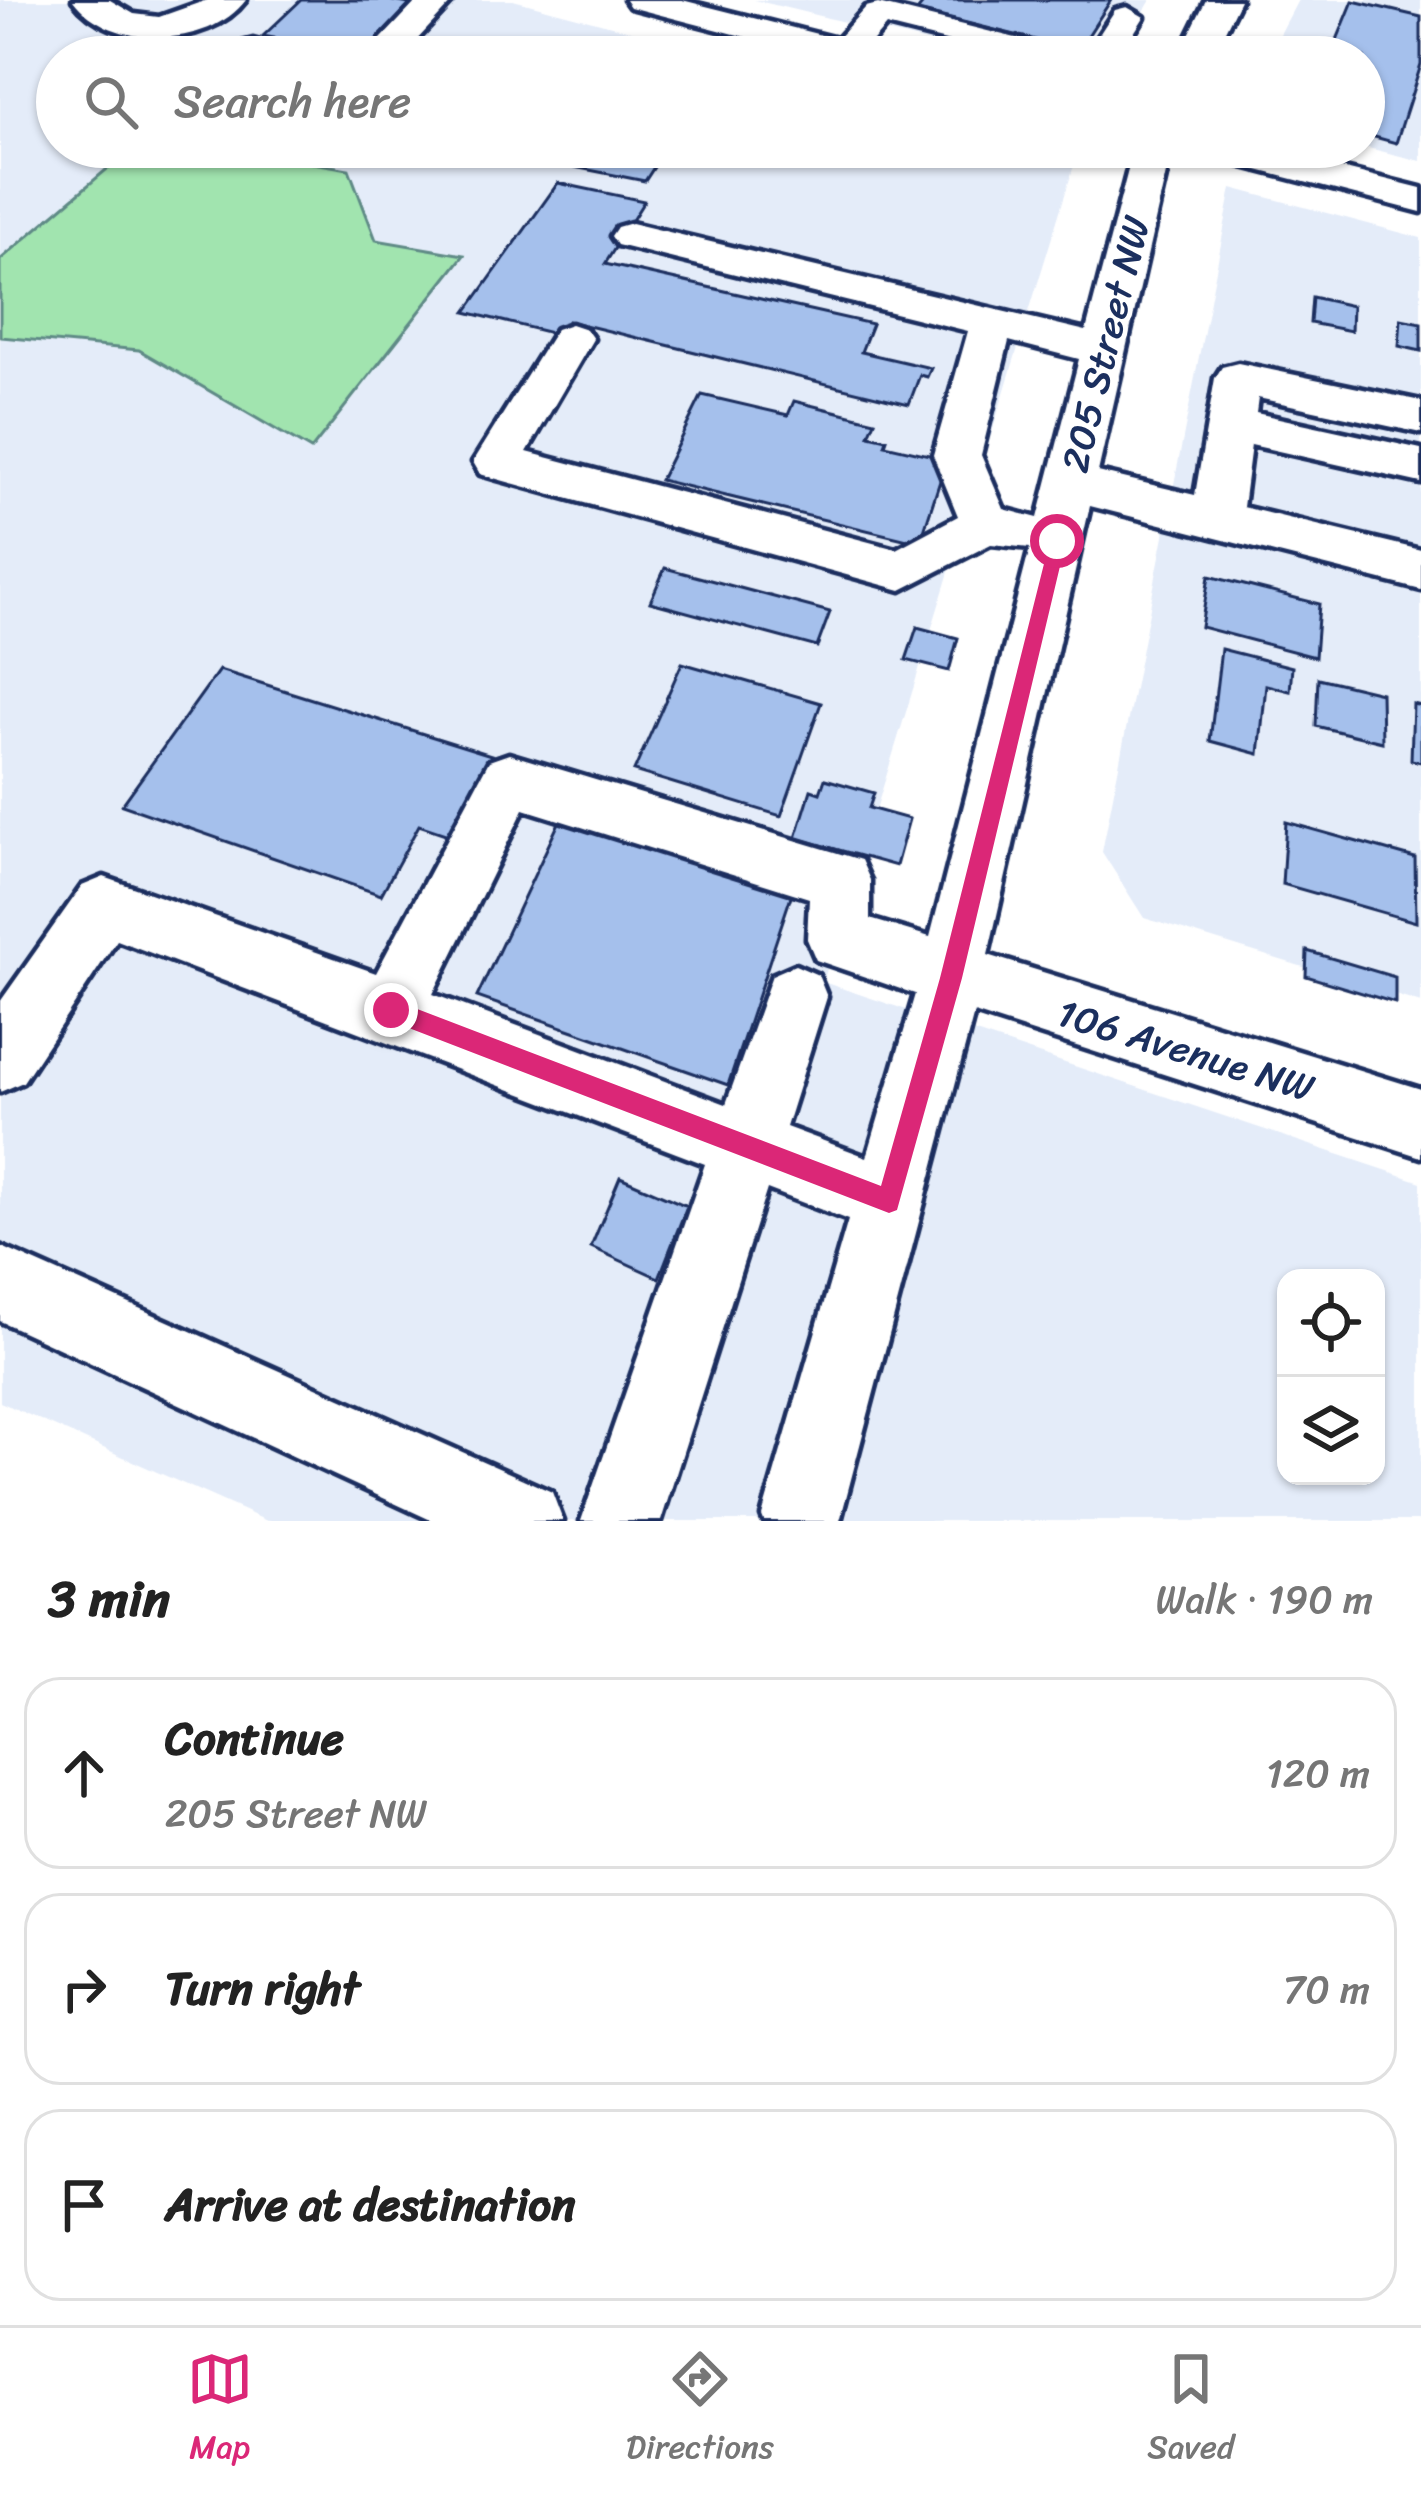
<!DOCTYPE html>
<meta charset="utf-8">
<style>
:root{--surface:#fff;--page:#f6f6f6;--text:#222;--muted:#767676;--line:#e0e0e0;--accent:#db2777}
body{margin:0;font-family:Sriracha,sans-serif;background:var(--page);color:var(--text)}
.controls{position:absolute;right:36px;bottom:36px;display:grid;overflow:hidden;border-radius:24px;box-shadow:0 3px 9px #0004}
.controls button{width:108px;height:108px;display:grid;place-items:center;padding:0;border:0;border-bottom:3px solid var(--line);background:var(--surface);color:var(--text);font:60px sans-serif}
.stop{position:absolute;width:36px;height:36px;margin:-27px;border:9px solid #db2777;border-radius:50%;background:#fff}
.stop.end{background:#db2777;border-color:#fff;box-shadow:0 3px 12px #0008}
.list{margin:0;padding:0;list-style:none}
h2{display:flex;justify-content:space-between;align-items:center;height:156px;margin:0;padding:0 48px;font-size:51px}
h2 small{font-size:39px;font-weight:400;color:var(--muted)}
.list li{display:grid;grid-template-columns:78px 1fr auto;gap:36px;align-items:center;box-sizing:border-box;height:192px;margin:0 24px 24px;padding:0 24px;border:3px solid var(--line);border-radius:36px}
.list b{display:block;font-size:45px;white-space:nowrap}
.list p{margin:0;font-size:39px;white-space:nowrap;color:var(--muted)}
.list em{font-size:39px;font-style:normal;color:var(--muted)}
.icon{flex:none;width:66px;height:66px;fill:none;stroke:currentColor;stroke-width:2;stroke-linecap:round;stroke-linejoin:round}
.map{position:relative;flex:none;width:1421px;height:1521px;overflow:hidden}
.search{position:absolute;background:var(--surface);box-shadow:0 3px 9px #0004;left:36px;right:36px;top:36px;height:132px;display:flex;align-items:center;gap:30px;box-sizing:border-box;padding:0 42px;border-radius:66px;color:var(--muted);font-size:45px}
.sheet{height:804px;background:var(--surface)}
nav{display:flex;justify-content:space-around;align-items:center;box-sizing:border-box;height:168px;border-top:3px solid var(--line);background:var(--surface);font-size:33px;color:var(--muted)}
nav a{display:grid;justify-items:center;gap:6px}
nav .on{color:var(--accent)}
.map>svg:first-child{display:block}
</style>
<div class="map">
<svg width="1421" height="1521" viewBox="0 0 1421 1521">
<rect width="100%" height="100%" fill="#fff"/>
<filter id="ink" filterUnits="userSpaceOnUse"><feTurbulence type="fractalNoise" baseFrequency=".00833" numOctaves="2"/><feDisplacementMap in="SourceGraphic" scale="24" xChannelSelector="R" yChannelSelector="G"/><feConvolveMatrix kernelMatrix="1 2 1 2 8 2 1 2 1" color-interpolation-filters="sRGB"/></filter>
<g filter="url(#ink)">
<path fill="#e4ecf9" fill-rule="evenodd" d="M0,0h513l216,57h-672v90l1022,2 -256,833 598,200v339h-1154l-267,-119zM1286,1278h90v198h-90z
M754,0h397l-35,57h-128z
M1298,0h123v161l-57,-14v-90h-96z
M1232,188l189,50v765l-277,-85 -42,-66z"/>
<path fill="#a1e4af" stroke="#5e8a86" stroke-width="3" d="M133,147h85l131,22 27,71 88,15 -153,195 -172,-100 -139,-13v-77z"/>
<path fill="#a5c0ec" stroke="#1b2f5e" stroke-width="3" d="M301,0h87l32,6 -49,51h-73l13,-12 -48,-9z
M926,0h185l-33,51 -161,-40z
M1353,1l68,16v48l-25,78 -32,-9v-77h-34z
M588,147h79l-22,34 -71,-14z
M558,183l86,18 -39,63 267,60 -11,28 70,16 -4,9 -7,-2 -11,29 -341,-83 -9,14 -93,-23z
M1312,297l40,9 -1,25 -41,-8z
M1401,319l20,4v28l-22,-5z
M702,395l86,20 6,-14 81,20 -6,14 18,4 -2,6 62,14 -27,84 -260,-63z
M665,568l165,44 -13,35 -167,-45z
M1209,576l110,28 -4,53 -114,-30z
M917,627l41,11 -9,33 -43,-11z
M1221,649l71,18 -2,24 -24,-6 -7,69 -49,-13z
M682,663l139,40 -40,113 -147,-45z
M219,670l288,90 -41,81 -47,-16 -38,70 -259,-90z
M1318,678l63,15 1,49 -66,-16z
M1413,704l8,2v56l-10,-2z
M825,779l49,14 -5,15 40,11 -13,47 -100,-28 15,-48 9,3z
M563,814l231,73 -66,198 -251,-88z
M1286,822l129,36 1,64 -134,-38z
M1307,951l88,26v26l-89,-27z
M620,1177l67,29 -28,72 -68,-31z"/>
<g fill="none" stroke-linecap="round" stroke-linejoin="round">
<defs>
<path id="minor" d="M73,0h37l24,14 25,3 48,-17h39c-38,50 -136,50 -173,0z
M418,0h36l-53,57h-37z
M625,0h57l155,39 29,-32 12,-3 186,46 5,7h-59l-124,-31 -18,21 14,10h-58l-194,-50z
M1206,0h34l-28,57h-34z
M1127,7l17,10 -25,40h-43l15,-10 24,-37z
M253,40l12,3 5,7 -4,7h-37l12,-14z
M1134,147h38l-74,325 97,23 20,-117 7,-11 16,-4 183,38v32l-163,-35 -2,15 165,36v34l-170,-38 -8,62 178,43v40l-331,-84 -102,449 433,134v68l-447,-144 -134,508h-76l-2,-5 86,-296 -81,-31 -106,332h-80l124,-357 -588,-224 -94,142 -23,10v-90l82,-116 22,-9 272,96 113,-212 20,-7 352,106 9,20v39l60,18 100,-389 -39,-4 -90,46 -404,-111 -17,-5 -7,-12 83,-133 15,-5 15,5 7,10 -66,113 369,97 62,-33 -25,-61 35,-124 -351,-86 -6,-9 6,-9 14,-4 455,108zM1009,341l70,18 -41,159 -34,-9 -23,-54zM524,809l285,89 -2,41 9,21 99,34 -48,163 -81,-30 41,-130 -9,-22 -23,-10 -23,10 -46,129 -293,-110z
M1194,147h64l163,41v24l-221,-57z
M0,1246l552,246 11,29h-130l-433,-200z"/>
</defs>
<use href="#minor" stroke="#1b2f5e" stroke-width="9"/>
<use href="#minor" fill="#fff" fill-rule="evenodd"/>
</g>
</g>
<path fill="#db2777" d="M1051,536l15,5 -104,437 -65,232 -8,3 -506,-195 -3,-8 11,-11 490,187 59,-208z"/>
<g text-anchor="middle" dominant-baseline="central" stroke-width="9" stroke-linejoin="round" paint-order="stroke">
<g font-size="39" fill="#1b2f5e" stroke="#fff">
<text transform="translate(1105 344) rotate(-76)">205 Street NW</text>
<text transform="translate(1186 1050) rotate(17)">106 Avenue NW</text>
</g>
</g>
</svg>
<div class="controls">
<button><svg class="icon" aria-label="locate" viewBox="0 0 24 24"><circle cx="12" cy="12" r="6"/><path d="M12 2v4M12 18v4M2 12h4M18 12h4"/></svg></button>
<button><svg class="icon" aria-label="layers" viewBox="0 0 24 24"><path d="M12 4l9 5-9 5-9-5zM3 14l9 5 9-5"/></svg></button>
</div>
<div class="stop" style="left:1057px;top:541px"></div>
<div class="stop end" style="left:391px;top:1010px"></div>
<div class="search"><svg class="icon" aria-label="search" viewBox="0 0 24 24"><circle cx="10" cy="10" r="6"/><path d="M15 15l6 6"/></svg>Search here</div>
</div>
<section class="sheet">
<h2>3 min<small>Walk · 190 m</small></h2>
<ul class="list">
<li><svg class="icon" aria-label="ahead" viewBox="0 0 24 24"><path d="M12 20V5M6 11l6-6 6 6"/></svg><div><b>Continue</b><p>205 Street NW</p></div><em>120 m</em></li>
<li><svg class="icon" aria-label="right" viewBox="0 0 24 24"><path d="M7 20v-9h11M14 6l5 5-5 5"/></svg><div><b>Turn right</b></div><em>70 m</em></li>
<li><svg class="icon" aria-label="arrive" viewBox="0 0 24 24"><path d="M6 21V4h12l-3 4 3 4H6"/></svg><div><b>Arrive at destination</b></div></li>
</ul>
</section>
<nav>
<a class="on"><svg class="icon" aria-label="map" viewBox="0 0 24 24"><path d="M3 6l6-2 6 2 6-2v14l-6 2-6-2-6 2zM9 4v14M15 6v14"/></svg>Map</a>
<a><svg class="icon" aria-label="directions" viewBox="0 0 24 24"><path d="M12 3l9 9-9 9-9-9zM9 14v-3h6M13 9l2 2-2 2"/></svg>Directions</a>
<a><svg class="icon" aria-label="saved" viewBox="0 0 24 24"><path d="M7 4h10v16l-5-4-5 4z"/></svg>Saved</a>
</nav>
